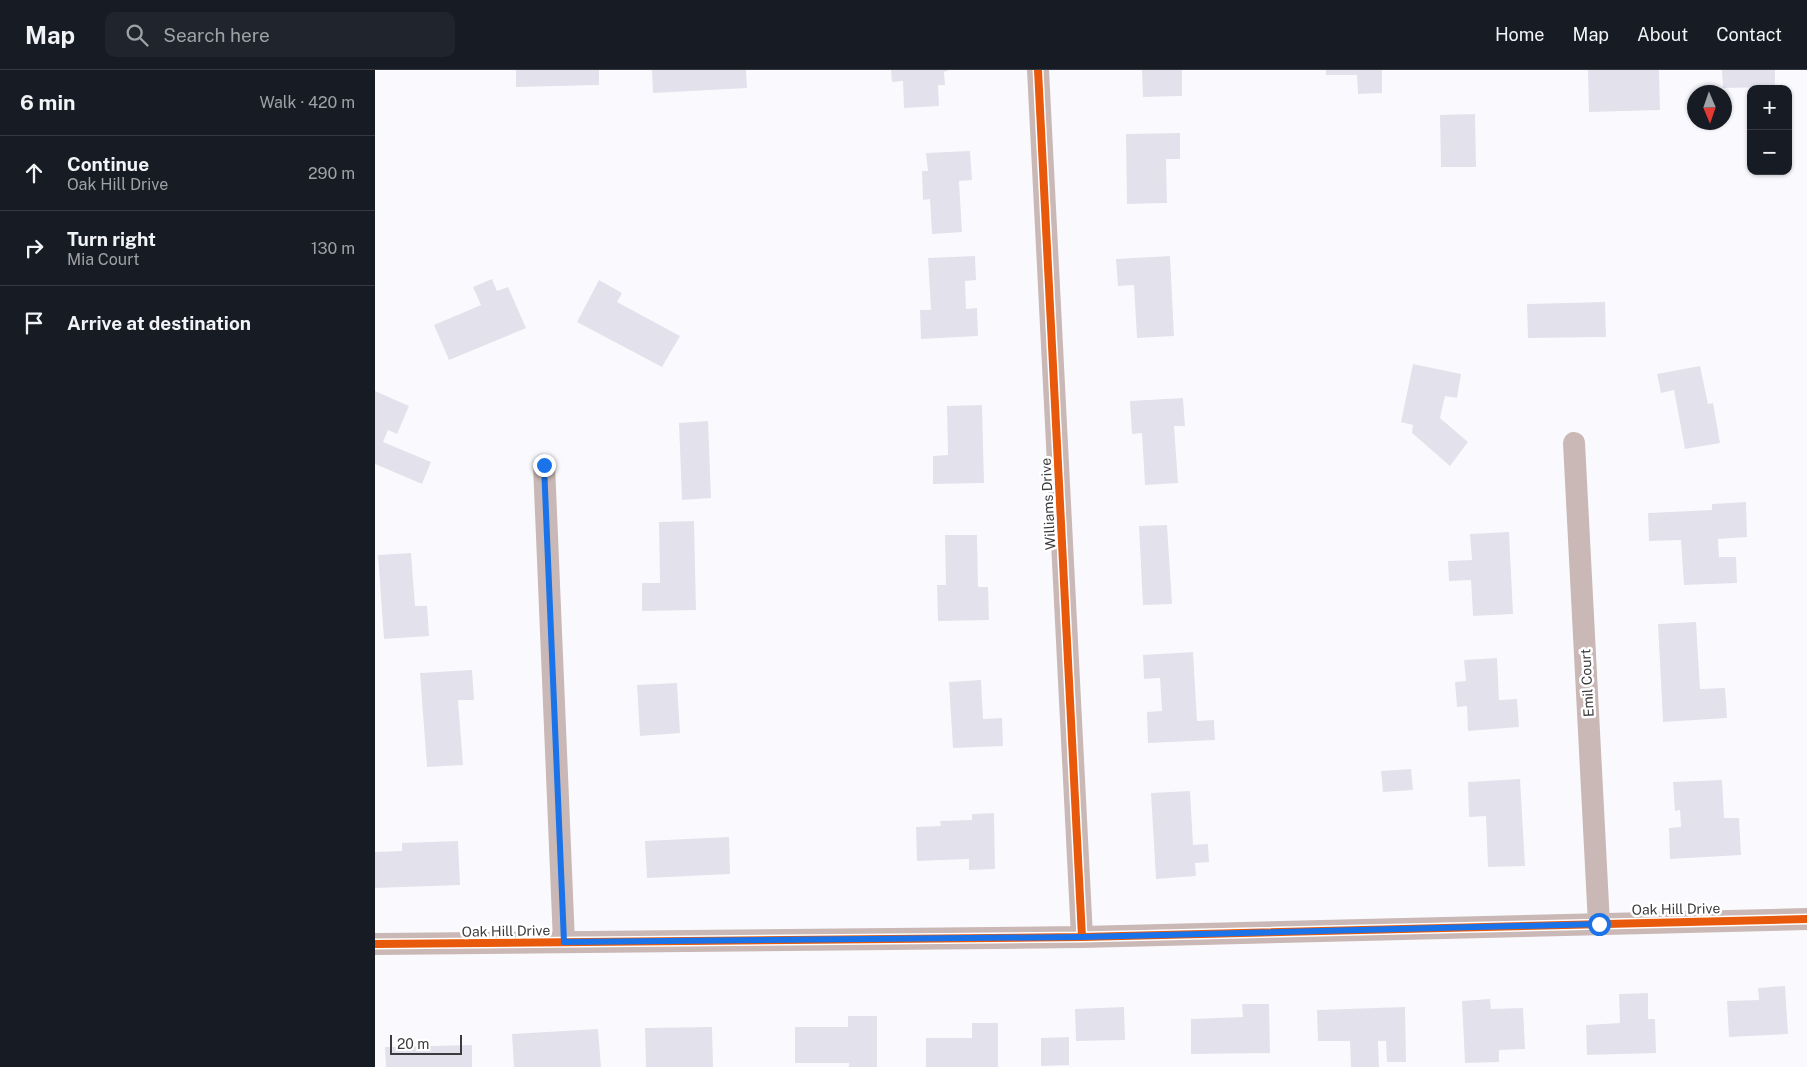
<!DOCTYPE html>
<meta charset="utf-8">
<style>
:root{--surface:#171b24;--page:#20242c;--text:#f1f3f6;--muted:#9ea1a6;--line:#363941}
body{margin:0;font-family:"Public Sans",sans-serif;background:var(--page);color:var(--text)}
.controls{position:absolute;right:15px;top:15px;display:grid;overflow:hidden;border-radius:10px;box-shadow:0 1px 4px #0004}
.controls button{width:45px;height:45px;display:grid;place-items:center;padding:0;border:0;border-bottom:1px solid var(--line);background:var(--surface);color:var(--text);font:25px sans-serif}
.compass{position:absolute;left:1312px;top:15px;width:45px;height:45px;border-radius:50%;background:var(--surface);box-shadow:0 1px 4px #0004;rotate:178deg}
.scale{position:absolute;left:15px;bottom:12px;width:72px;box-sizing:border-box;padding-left:5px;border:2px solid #3c3c3e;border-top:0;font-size:14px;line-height:18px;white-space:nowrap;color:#3c3c3e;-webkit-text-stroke:4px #fff;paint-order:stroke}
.stop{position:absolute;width:15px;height:15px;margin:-11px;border:4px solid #1a73e8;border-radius:50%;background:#fff}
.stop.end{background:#1a73e8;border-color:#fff;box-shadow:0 1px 5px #0008}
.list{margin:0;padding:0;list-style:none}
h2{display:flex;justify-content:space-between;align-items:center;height:65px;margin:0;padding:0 20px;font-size:21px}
h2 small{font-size:16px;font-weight:400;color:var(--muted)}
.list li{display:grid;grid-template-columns:32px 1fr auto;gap:15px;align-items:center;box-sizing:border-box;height:75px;padding:0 20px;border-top:1px solid var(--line)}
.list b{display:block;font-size:19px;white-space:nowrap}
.list p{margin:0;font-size:16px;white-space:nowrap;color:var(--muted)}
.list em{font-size:16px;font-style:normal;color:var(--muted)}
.icon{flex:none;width:28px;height:28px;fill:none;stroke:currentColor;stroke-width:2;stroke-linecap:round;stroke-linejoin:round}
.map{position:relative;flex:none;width:1432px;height:997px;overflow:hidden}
header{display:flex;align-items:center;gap:30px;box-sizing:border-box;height:70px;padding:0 25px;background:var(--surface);border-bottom:1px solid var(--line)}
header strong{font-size:24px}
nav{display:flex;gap:28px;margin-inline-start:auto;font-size:18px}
.search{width:350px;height:45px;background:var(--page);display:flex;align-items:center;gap:12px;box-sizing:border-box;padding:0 18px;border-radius:10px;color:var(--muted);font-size:19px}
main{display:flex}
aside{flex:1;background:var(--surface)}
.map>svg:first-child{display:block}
</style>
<header>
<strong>Map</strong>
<div class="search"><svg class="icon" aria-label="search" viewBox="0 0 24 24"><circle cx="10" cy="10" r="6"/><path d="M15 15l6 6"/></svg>Search here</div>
<nav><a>Home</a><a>Map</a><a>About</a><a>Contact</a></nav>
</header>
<main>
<aside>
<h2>6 min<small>Walk · 420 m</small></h2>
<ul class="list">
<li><svg class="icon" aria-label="ahead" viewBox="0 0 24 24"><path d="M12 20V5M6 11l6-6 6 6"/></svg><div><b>Continue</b><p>Oak Hill Drive</p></div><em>290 m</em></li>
<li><svg class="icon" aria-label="right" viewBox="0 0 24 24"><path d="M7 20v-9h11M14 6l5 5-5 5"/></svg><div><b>Turn right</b><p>Mia Court</p></div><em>130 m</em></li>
<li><svg class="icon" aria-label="arrive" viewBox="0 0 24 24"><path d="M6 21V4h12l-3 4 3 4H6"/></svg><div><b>Arrive at destination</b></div></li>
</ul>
</aside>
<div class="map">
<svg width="1432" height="997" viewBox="0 0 1432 997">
<rect width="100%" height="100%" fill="#fafafe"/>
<path fill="#e3e2ec" d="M141,0h83v15l-83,2z
M277,0h94l1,18 -94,5z
M516,0h58l-5,2 1,13h-7l1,21 -35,2 -1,-27 -11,1z
M767,0h40v26l-39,1z
M951,0h56v23l-24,1 -1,-19h-31z
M1213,0h71l1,40 -71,2z
M1347,0h53v17l-52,1z
M1100,44l1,53h-35l-1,-52z
M805,63v26h-14l1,44 -40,1 -1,-70z
M595,81l2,29 -13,1 3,51 -30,2 -2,-35 -7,1 -1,-29h6l-2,-18z
M600,186l1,24 -11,1 1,28 11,-1 1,28 -57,3 -1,-29h11l-3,-52z
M795,186l4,80 -37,2 -3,-53 -16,1 -2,-27z
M117,209l5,12 11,-4 18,41 -77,32 -15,-35 47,-20 -8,-18z
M224,210l23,13 -5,9 63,34 -18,31 -85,-45z
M1230,232l1,35 -78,1 -1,-34z
M1038,294l48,10 -4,24 -12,-2 -5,22 28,24 -18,24 -38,-33 1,-8 -12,-3z
M1325,296l8,38 5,-1 7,40 -35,6 -11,-59 -13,3 -4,-19z
M0,321l34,15 -12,28 -9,-4 -5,12 48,20 -9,22 -47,-20z
M808,328l2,28h-11l4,57 -33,2 -3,-52 -10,1 -2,-33z
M607,335l2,78 -51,1v-28l15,-1 -1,-49z
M333,351l3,77 -29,2 -3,-77z
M1371,432l1,35 -29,2 1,18h17l1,26 -53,2 -3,-45 -32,1 -1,-28 64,-3v-6z
M319,451l2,89 -54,1v-28h18l-1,-61z
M792,455l5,79 -29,1 -4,-79z
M1134,462l4,82 -40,2 -2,-36 -22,1 -1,-20 24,-1 -2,-26z
M570,465h32l1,52h10l1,33 -51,1 -1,-36h9z
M36,483l4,53h12l2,30 -45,3 -6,-84z
M1321,552l4,67 25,-1 2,30 -64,4 -5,-98z
M818,582l4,69 17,-1 1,20 -67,3 -1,-31 15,-1 -2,-33 -16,1 -1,-24z
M1122,588l2,42 18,-1 2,28 -51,4 -1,-25 -10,1 -2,-25 11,-1 -2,-21z
M97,600l2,30h-16l5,65 -36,2 -7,-94z
M606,610l2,39 19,-1 1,28 -50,2 -4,-66z
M302,613l3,50 -40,3 -3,-51z
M1036,699l2,21 -30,2 -2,-21z
M1145,709l5,87 -37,1 -2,-51 -17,1 -1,-35z
M1347,710l2,38h15l2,37 -71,4 -1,-31 12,-1 -1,-17 -5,1 -2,-29z
M815,721l3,54 15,-1 1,18 -14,1 1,13 -40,3 -5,-86z
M619,743l1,56 -26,1v-11l-52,2 -1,-34 25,-1 -1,-5 32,-1v-6z
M354,767l1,37 -83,4 -2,-37z
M83,771l2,44 -85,3v-36l27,-1v-8z
M1410,916l3,48 -59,3 -2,-36 32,-1 -1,-12z
M1273,923v26h7l1,34 -69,2 -1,-30 34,-2 -1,-29z
M1115,929l1,10 32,-1 2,41 -26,1v12l-34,1 -3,-62z
M867,934h27l1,49 -79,1v-35l52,-2z
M749,937l1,33 -49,1 -1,-32z
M1030,937l1,55h-19l-1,-21h-8l1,26h-28l-1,-26h-32l-1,-31z
M473,946h29v51h-28v-4h-54v-36h53z
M597,953h26v44h-72v-29h46z
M337,957l1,40h-67l-1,-39z
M223,959l3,38h-87l-2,-33z
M694,967v28l-28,1v-28z
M97,975v22h-86l-1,-20z"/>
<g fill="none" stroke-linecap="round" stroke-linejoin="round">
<path stroke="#c9b8b5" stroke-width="22" d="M663,0l44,867
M1199,373l25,481
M169,395l20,477
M0,874l707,-7 725,-18"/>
<defs>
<path id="cycleway" d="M663,0l44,867
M0,874l707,-7 725,-18"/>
</defs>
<use href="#cycleway" stroke="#fff" stroke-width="11"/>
<use href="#cycleway" stroke="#e8590c" stroke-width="8"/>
</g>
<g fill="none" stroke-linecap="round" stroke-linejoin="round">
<path stroke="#1a73e8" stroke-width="6" d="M169,395l20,477 518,-5 517,-13"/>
</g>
<g text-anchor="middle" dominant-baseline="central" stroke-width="5" stroke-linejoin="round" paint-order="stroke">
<g font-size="14" fill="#3c3c3e" stroke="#fff">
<text transform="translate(673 434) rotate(-93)">Williams Drive</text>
<text transform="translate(1212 613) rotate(-93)">Emil Court</text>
<text transform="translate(1301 839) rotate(-1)">Oak Hill Drive</text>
<text transform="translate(131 861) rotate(-1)">Oak Hill Drive</text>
</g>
</g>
</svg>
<div class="controls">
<button>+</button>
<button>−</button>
</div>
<svg class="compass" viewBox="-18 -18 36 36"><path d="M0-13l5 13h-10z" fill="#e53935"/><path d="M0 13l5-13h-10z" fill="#9ea1a6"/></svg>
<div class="scale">20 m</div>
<div class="stop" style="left:1224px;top:854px"></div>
<div class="stop end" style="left:169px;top:395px"></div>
</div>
</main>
